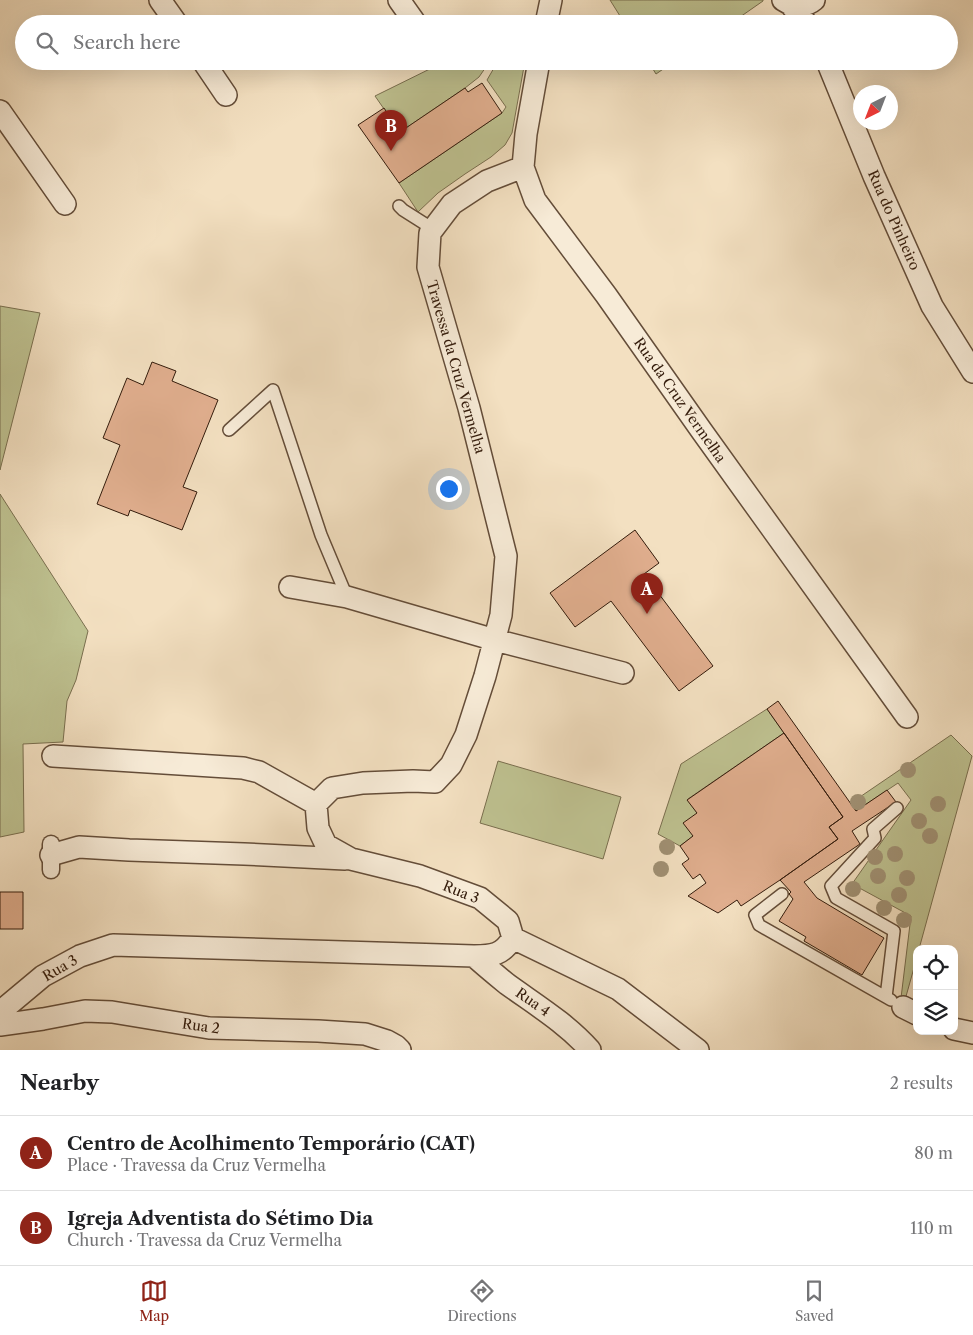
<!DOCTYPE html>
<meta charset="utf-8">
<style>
:root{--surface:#fff;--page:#f2f2f2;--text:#202124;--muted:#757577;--line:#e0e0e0;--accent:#8f2418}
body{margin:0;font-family:"Libre Caslon Text",serif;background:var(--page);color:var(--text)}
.controls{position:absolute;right:15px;bottom:15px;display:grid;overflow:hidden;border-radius:10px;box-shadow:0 5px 20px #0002}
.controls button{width:45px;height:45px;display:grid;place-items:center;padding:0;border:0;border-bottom:1px solid var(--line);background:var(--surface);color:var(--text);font:25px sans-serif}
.compass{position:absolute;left:853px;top:85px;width:45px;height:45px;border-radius:50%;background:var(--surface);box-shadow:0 5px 20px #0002;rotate:222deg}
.you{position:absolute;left:448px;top:488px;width:18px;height:18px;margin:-12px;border:4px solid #fff;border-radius:50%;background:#1a73e8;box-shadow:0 0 0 8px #1a73e833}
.badge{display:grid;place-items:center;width:32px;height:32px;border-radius:50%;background:var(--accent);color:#fff;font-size:16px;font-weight:700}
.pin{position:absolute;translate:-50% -41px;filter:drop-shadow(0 1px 2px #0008)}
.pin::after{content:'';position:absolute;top:26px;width:18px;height:15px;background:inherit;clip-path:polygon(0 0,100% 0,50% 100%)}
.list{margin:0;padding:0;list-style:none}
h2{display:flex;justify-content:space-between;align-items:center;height:65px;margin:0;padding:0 20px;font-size:21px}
h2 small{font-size:16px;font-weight:400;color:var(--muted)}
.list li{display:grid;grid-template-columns:32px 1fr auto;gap:15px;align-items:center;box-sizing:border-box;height:75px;padding:0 20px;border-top:1px solid var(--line)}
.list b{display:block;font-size:19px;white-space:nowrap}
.list p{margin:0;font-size:16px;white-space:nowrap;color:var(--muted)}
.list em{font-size:16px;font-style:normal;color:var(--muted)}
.icon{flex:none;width:28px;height:28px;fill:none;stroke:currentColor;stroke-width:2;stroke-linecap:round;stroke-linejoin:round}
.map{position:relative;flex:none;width:973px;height:1050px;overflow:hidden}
.search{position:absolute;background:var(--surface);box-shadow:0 5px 20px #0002;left:15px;right:15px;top:15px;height:55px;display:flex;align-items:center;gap:12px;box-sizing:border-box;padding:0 18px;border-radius:28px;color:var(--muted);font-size:19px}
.sheet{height:215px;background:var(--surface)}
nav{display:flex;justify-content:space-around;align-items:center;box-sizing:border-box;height:70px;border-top:1px solid var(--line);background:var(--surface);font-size:14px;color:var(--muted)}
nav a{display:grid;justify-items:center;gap:2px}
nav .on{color:var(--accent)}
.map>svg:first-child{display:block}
</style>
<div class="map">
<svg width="973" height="1050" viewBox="0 0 973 1050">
<rect width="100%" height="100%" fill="#f3e0c1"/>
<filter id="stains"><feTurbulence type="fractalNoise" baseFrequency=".004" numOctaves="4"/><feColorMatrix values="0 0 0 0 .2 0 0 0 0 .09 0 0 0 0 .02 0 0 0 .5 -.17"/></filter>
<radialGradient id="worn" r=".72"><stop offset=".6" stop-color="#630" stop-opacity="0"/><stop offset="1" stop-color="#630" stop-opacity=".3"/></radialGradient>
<path fill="#bec190" stroke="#796e4e" d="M610,0h153v1l-33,23h-105z
M446,61h44l-11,16 -14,11 -65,44 -25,-36z
M498,61h27l-13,72 -7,12 -14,12 -26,17 -27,19 -20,19 -19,-29 103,-70 4,-6 -19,-27z
M648,61h27l-19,13z
M0,306l40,7 -40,157z
M0,494l88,137 -12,49 -9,21 -4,41 -40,2 1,88 -24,5z
M767,709l17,24 -96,66 9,14 -4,23 -13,10 -22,-12 23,-70z
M951,735l21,21 -53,193h-2v8l-12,43 -4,-2 10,-82 -59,-32 59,-84 -13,-17 -42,28 -5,-8z
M498,761l123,36 -18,62 -123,-36z"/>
<path fill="#e0ae8e" stroke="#341c0c" d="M482,83l20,30 -103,70 -41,-58 26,-17 16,24 65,-44 3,4z
M152,362l24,9 -4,10 46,19 -35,87 14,5 -15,38 -52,-20 -2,6 -31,-12 23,-59 -17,-7 24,-60 16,7z
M635,530l24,33 -15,11 69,92 -34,25 -68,-90 -36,26 -25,-34z
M778,701l78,110 31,-21 9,12 -44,29 8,13 -56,38 13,16 67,40 -22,37 -58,-34 2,-4 -27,-16 14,-22 -4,-5 2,-2 -11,-12 58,-41 -9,-12 14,-10 -76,-108z
M784,733l59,84 -14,10 9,12 -58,41 -39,26 -4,-6 -19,13 -30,-17 18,-13 -6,-9 -7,5 -11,-15 7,-5 -9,-13 13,-10 -10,-13 14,-10 -10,-13z
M0,892h23v37h-23z"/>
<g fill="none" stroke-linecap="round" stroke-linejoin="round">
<defs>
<path id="service" d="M399,206l4,4 30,19
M229,430l44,-40 48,145 26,62
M782,894l-27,21 4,10 132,75
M886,997l8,-66 -58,-33 -5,-12 44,-48 -2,-9 24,-21"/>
<path id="pedestrian" d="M51,870v-26"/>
<path id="minor" d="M160,0l17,24
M399,0l17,24
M783,0l7,4 17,20
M790,4c10,1 17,2 24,-4
M546,24l5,-24
M203,61l23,34
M539,61l-13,73 -3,33 12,33 71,95 95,135 206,287
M827,61l47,115 58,130 41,66
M0,111l65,93
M290,587l57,10 148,43 128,33
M53,756l190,12 16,4 57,32
M51,855l28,-8 50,3 115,4 101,5
M513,938l105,51 80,61
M474,956c11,10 22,19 33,28 29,21 59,39 83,66
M903,1007l14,7
M0,1012l43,-36 37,-20 33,-11 361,11c19,0 28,-1 39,-18l-5,-17 -28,-23 -60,-22 -69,-17 -25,-14 -8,-17 -2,-24 16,-16 31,-5 50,-2 22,1 16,-17 15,-30 19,-59 16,-61 5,-59 -37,-148 -41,-141 2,-34 22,-29 35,-23 36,-14
M0,1025l43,-6 42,-8 27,1 97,16 109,3 47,3 22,7 9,5 4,4
M954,1029l19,4"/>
</defs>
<use href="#service" stroke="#644d39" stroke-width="14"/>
<use href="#pedestrian" stroke="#644d39" stroke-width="19"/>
<use href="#minor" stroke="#644d39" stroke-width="24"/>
<use href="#service" stroke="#f7ebd7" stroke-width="11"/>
<use href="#pedestrian" stroke="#f7ebd7" stroke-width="16"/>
<use href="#minor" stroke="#f7ebd7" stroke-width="21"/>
</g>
<g fill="#a09073">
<circle cx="908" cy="770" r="8"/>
<circle cx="858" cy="802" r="8"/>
<circle cx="938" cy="804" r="8"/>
<circle cx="919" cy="821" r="8"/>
<circle cx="930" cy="836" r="8"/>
<circle cx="667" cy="847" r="8"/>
<circle cx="895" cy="854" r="8"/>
<circle cx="875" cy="857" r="8"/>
<circle cx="661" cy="869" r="8"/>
<circle cx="878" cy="876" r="8"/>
<circle cx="907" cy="878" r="8"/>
<circle cx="853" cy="889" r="8"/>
<circle cx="899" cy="895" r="8"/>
<circle cx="884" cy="908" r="8"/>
<circle cx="904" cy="920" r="8"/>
</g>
<g text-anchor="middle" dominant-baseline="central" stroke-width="4" stroke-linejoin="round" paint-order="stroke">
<g font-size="14" fill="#341c0c" stroke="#f7ebd7">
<text transform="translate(894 220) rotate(66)">Rua do Pinheiro</text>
<text transform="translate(456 367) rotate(74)">Travessa da Cruz Vermelha</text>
<text transform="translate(680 400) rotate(55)">Rua da Cruz Vermelha</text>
<text transform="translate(461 892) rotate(22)">Rua 3</text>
<text transform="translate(60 968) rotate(-30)">Rua 3</text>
<text transform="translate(533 1002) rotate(35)">Rua 4</text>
<text transform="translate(201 1026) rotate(8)">Rua 2</text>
</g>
</g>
<rect width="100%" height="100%" filter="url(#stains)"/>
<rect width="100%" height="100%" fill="url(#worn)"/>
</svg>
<div class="controls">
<button><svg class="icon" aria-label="locate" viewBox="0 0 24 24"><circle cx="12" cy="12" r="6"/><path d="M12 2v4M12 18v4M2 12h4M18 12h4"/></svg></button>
<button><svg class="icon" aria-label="layers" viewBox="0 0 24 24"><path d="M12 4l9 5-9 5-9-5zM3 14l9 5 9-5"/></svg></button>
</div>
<svg class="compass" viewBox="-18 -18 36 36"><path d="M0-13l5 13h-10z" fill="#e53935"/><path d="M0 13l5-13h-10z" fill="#757577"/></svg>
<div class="you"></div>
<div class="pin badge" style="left:647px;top:614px">A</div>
<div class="pin badge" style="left:391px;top:151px">B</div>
<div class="search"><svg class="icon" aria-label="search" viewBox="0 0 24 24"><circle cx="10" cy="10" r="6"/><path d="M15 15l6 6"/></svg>Search here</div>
</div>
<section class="sheet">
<h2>Nearby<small>2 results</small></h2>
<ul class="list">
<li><span class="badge">A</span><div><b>Centro de Acolhimento Temporário (CAT)</b><p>Place · Travessa da Cruz Vermelha</p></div><em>80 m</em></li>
<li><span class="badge">B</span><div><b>Igreja Adventista do Sétimo Dia</b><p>Church · Travessa da Cruz Vermelha</p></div><em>110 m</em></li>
</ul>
</section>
<nav>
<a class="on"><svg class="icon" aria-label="map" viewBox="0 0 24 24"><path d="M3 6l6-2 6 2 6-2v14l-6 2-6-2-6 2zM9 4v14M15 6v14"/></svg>Map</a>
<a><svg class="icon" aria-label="directions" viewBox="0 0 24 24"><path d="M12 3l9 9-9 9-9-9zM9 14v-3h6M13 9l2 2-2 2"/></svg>Directions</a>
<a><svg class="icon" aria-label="saved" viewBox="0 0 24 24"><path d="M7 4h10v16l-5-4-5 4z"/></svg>Saved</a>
</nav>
